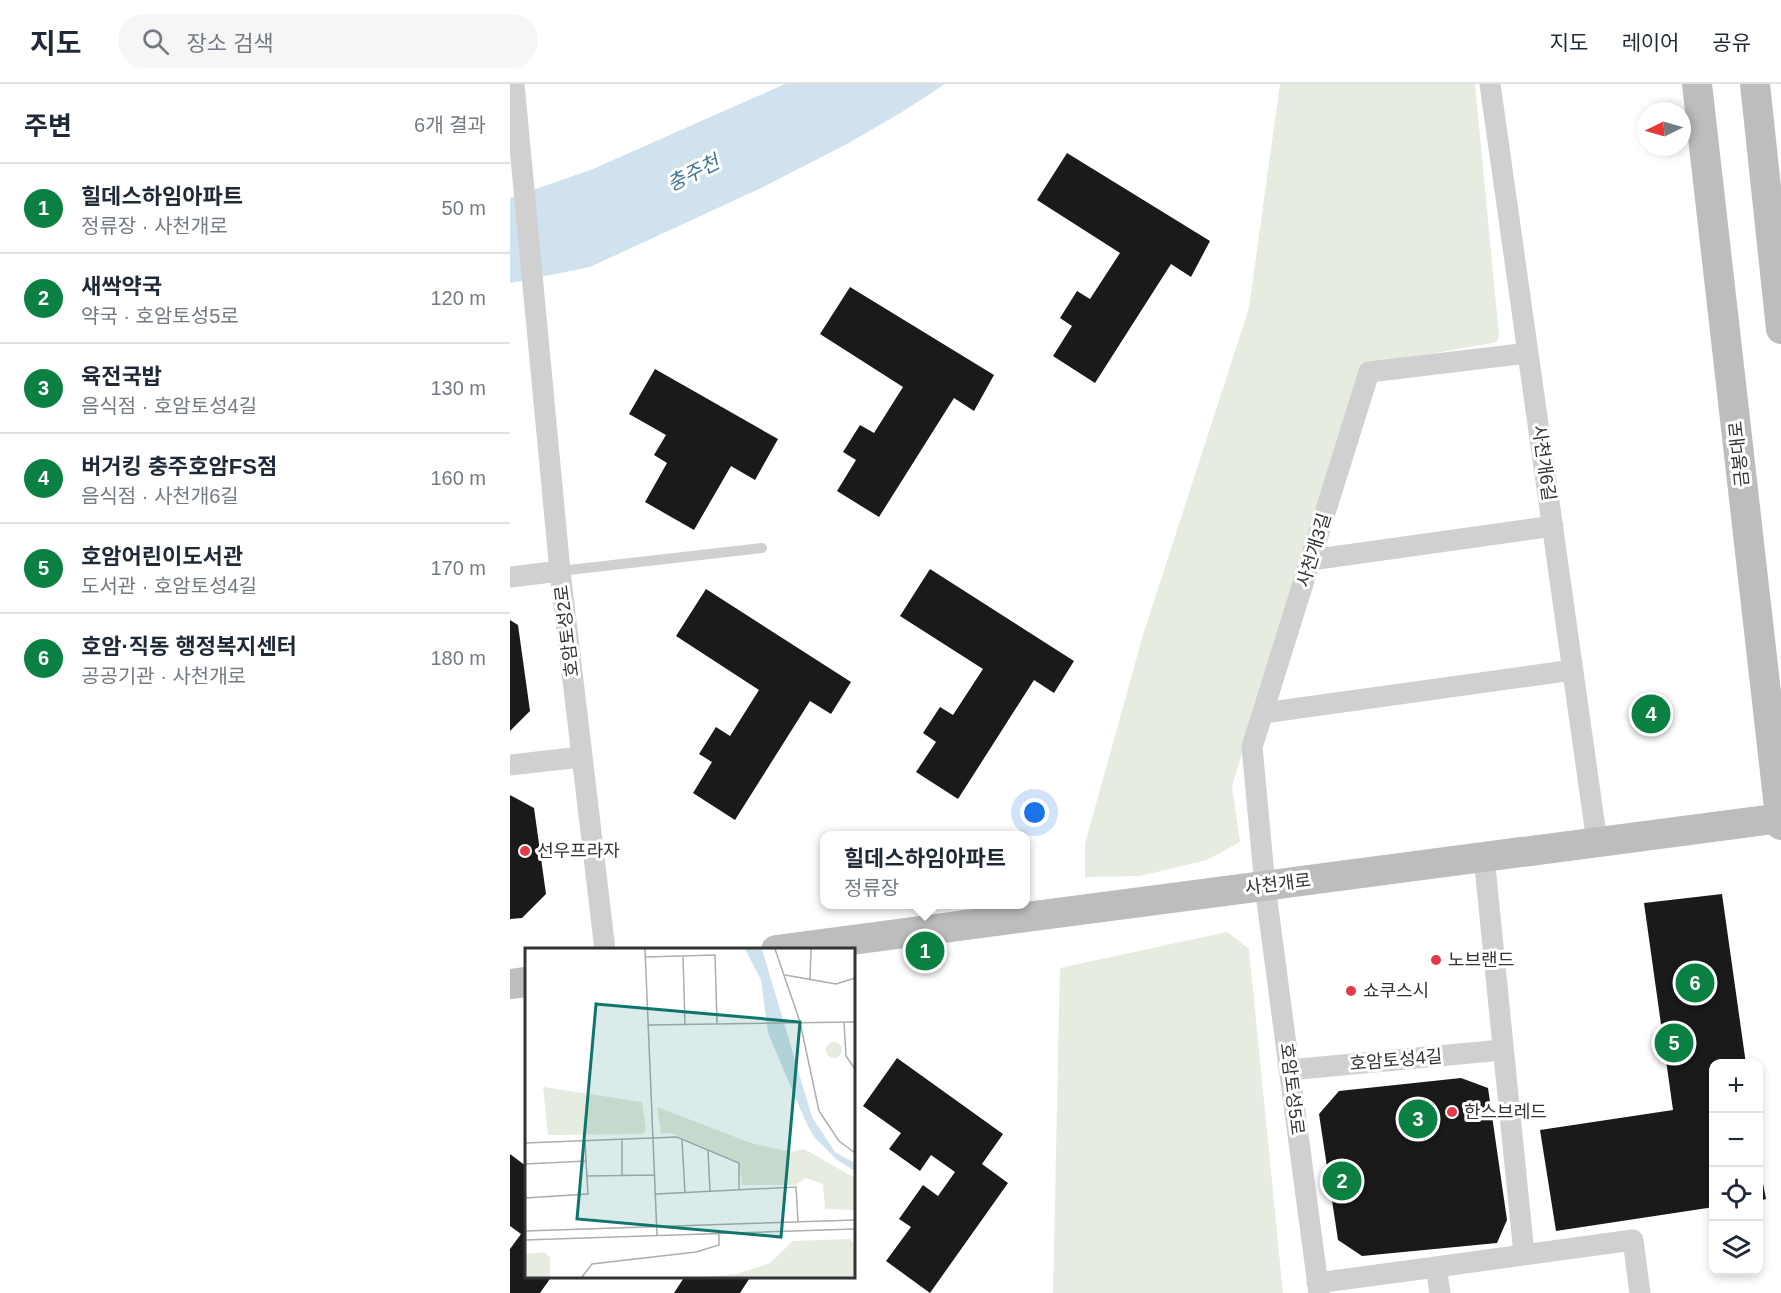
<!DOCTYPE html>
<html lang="ko">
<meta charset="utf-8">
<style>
:root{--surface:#fff;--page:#f6f6f7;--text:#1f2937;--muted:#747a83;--line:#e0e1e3;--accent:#0b8043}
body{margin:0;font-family:Arial,"Noto Sans KR",sans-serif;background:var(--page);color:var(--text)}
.controls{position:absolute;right:18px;bottom:18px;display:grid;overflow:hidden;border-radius:12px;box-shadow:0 3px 9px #0003}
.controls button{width:54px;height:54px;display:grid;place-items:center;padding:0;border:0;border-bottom:2px solid var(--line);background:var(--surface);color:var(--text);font:30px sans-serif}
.compass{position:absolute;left:1127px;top:18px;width:54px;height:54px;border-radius:50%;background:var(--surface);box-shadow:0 3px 9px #0003;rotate:265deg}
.you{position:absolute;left:525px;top:729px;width:21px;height:21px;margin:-15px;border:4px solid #fff;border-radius:50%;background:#1a73e8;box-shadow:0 0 0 9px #1a73e833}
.badge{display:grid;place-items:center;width:39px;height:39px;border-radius:50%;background:var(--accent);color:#fff;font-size:20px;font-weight:700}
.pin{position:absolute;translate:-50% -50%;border:3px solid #fff;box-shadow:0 2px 6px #0006}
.popup{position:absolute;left:310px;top:747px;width:210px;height:78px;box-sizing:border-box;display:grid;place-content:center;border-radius:12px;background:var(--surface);filter:drop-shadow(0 2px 4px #0005);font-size:20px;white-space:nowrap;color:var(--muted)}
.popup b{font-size:22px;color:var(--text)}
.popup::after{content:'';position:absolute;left:50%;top:100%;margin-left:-12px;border:12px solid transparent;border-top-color:var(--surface)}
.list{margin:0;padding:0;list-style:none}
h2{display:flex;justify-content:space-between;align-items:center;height:78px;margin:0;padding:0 24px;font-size:26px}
h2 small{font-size:20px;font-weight:400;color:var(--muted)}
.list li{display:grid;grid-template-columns:39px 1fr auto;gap:18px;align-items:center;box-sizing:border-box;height:90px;padding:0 24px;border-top:2px solid var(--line)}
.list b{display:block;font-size:22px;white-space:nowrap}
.list p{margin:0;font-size:20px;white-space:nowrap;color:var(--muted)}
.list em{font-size:20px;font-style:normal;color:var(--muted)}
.icon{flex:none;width:33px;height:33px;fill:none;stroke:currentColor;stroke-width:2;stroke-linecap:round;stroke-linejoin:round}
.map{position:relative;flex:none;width:1271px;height:1209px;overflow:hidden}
header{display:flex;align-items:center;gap:36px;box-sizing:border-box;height:84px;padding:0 30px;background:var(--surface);border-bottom:2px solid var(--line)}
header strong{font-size:28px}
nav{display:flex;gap:33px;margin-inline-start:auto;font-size:21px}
.search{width:420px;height:54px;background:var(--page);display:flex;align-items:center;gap:15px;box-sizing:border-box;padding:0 21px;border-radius:33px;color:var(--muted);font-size:22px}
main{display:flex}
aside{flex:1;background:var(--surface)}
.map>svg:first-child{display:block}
</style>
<header>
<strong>지도</strong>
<div class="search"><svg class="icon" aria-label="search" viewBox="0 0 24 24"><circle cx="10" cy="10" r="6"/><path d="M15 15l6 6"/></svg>장소 검색</div>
<nav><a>지도</a><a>레이어</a><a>공유</a></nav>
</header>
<main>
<aside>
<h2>주변<small>6개 결과</small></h2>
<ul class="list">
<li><span class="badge">1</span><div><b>힐데스하임아파트</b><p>정류장 · 사천개로</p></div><em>50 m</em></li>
<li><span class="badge">2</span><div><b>새싹약국</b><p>약국 · 호암토성5로</p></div><em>120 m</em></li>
<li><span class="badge">3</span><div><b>육전국밥</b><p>음식점 · 호암토성4길</p></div><em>130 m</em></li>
<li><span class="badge">4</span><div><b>버거킹 충주호암FS점</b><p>음식점 · 사천개6길</p></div><em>160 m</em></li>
<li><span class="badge">5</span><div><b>호암어린이도서관</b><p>도서관 · 호암토성4길</p></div><em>170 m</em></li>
<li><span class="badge">6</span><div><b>호암·직동 행정복지센터</b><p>공공기관 · 사천개로</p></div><em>180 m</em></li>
</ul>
</aside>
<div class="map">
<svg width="1271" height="1209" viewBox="0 0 1271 1209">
<rect width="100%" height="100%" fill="#fff"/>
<path fill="#e6ecdf" d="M770,0h195l24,252 -2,6 -133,24 -9,20 -123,400 8,56 -33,18 -67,16 -55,1v-33l58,-209 106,-327z
M717,848l22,17 34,344h-230l7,-325z"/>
<path fill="#cfe2ee" d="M275,0h160l-43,28 -57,33 -86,44 -169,78 -80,16v-85l83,-29z"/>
<path fill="#1a1a1a" d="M557,69l143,88 -19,36 -20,-13 -76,119 -42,-27 19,-30 -12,-8 17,-27 13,8 30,-46 -83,-53z
M340,203l144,88 -20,36 -20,-13 -75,119 -42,-26 19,-31 -13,-8 17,-27 14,8 29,-46 -83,-53z
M145,285l123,70 -23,41 -24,-14 -37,64 -49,-28 22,-39 -13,-8 12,-20 -37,-21z
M420,485l144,92 -20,32 -20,-13 -76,119 -42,-27 20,-30 -13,-9 17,-26 13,8 30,-46 -83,-53z
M196,505l145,93 -20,32 -21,-13 -75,119 -42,-27 19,-31 -13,-8 17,-27 14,9 29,-46 -83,-54z
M0,536l8,5 12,86 -20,20z
M0,711l24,13 12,86 -24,24 -12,1z
M1212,810l24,170h-32v143l-158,24 -16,-101 133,-20 -29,-207z
M387,974l106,76 -21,30 26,19 -78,110 -44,-32 25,-34 -12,-8 24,-34 15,11 17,-24 -24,-17 -11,16 -31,-22 12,-16 -38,-27z
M951,994l27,10 19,132 -10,23 -135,13 -24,-16 -19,-126 20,-23z
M0,1070l16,12v110h26l-12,17h-30v-44l11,-15 -11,-8z
M1248,1074l8,41 -8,2z
M175,1192h66l-11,17h-66z"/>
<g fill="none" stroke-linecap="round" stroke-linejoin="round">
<path stroke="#d0d0d0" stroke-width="10" d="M50,487l202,-23"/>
<path stroke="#d0d0d0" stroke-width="21" d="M4,0l46,487 45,379
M980,0l107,758
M801,476l242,-34
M0,493l50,-6
M753,629l310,-43
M0,681l71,-8
M974,773l40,397
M779,986l213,-20
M807,1199l119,-16
M809,1209l-54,-407 -13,-139 117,-375 159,-19
M930,1209l-4,-26 197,-27 7,53"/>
<path stroke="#bdbdbd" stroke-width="30" d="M1187,0l84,741
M1245,0l26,245
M266,866l1005,-132
M0,900l16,-2"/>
</g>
<g fill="#e63946" stroke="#fff" stroke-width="2">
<circle cx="15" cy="767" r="6"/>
<circle cx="926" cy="876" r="6"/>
<circle cx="841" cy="907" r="6"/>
<circle cx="942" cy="1028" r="6"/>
</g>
<g text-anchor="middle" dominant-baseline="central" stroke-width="6" stroke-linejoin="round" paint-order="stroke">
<g font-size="18" fill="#333" stroke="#fff">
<text transform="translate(1229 370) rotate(-96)">금봉대로</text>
<text transform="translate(1034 379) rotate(82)">사천개6길</text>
<text transform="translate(804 466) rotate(-73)">사천개3길</text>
<text transform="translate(57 547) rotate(-97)">호암토성2로</text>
<text transform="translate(768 800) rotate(-7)">사천개로</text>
<text transform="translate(886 976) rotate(-5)">호암토성4길</text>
<text transform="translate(782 1005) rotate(83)">호암토성5로</text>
</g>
<g font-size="18" fill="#333" stroke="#fff" text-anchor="start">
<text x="27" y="767">선우프라자</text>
<text x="938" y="876">노브랜드</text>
<text x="853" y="907">쇼쿠스시</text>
<text x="954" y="1028">한스브레드</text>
</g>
<g font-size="20" font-style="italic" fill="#3f7597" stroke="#fff">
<text transform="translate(183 89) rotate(-27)">충주천</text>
</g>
</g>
<g transform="translate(15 864)">
<rect width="330" height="330" fill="#fff"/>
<path d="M301 102a8 8 0 1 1 16 0a8 8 0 1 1-16 0ZM18,139l99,15 4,28 -3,4 -95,1zM132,159l94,36 40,9 13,-3 51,29v32l-30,-1 -2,-25 -17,-6 -11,7h-53l-3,-23 -68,-29 -10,1zM325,291l5,6v32h-149l31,-3 33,-11 23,-22zM20,304l5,6v19h-25v-23z" fill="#e6ecdf"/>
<path d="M220,1h17l50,168 23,35 20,11v8l-18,-11 -23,-23 -9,-17 -37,-87 -7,-53z" fill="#cfe2ee"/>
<path fill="none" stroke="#adadad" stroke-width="1.5" d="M120,1l12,286M250,1l25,73 19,89 20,30 16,12M158,8l2,68M121,9l69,-2 2,68M260,27l51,9 19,-6M285,31l1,-30M319,74l2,34 9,13M123,77l207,-3M97,191v36M60,192l1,21M157,192l3,53M0,195l152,-6 62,26v27M183,202l2,41M0,216l61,-3 2,33 -63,4M62,228l68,-1M131,246l140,-7 2,35M0,283l330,-11M0,292l330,-11M57,329l10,-13 104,-12 23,-7v-12"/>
<path fill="#0f766e" fill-opacity="0.15" stroke="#0f766e" stroke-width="3" d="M71,56l204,18 -19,215 -204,-18z"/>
<rect width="330" height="330" fill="none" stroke="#333" stroke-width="3"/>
</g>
</svg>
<div class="controls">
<button>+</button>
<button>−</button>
<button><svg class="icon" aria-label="locate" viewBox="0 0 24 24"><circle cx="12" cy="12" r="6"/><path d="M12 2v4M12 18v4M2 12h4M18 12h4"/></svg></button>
<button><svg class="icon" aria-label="layers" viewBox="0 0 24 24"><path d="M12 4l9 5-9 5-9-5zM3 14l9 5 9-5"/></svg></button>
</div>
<svg class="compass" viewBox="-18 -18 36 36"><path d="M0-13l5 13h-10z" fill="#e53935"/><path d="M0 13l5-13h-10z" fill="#747a83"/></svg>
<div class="you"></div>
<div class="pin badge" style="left:415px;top:867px">1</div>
<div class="popup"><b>힐데스하임아파트</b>정류장</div>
<div class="pin badge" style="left:832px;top:1097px">2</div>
<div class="pin badge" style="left:908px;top:1035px">3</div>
<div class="pin badge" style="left:1141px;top:630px">4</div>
<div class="pin badge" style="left:1164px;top:959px">5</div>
<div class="pin badge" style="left:1185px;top:899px">6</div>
</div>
</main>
